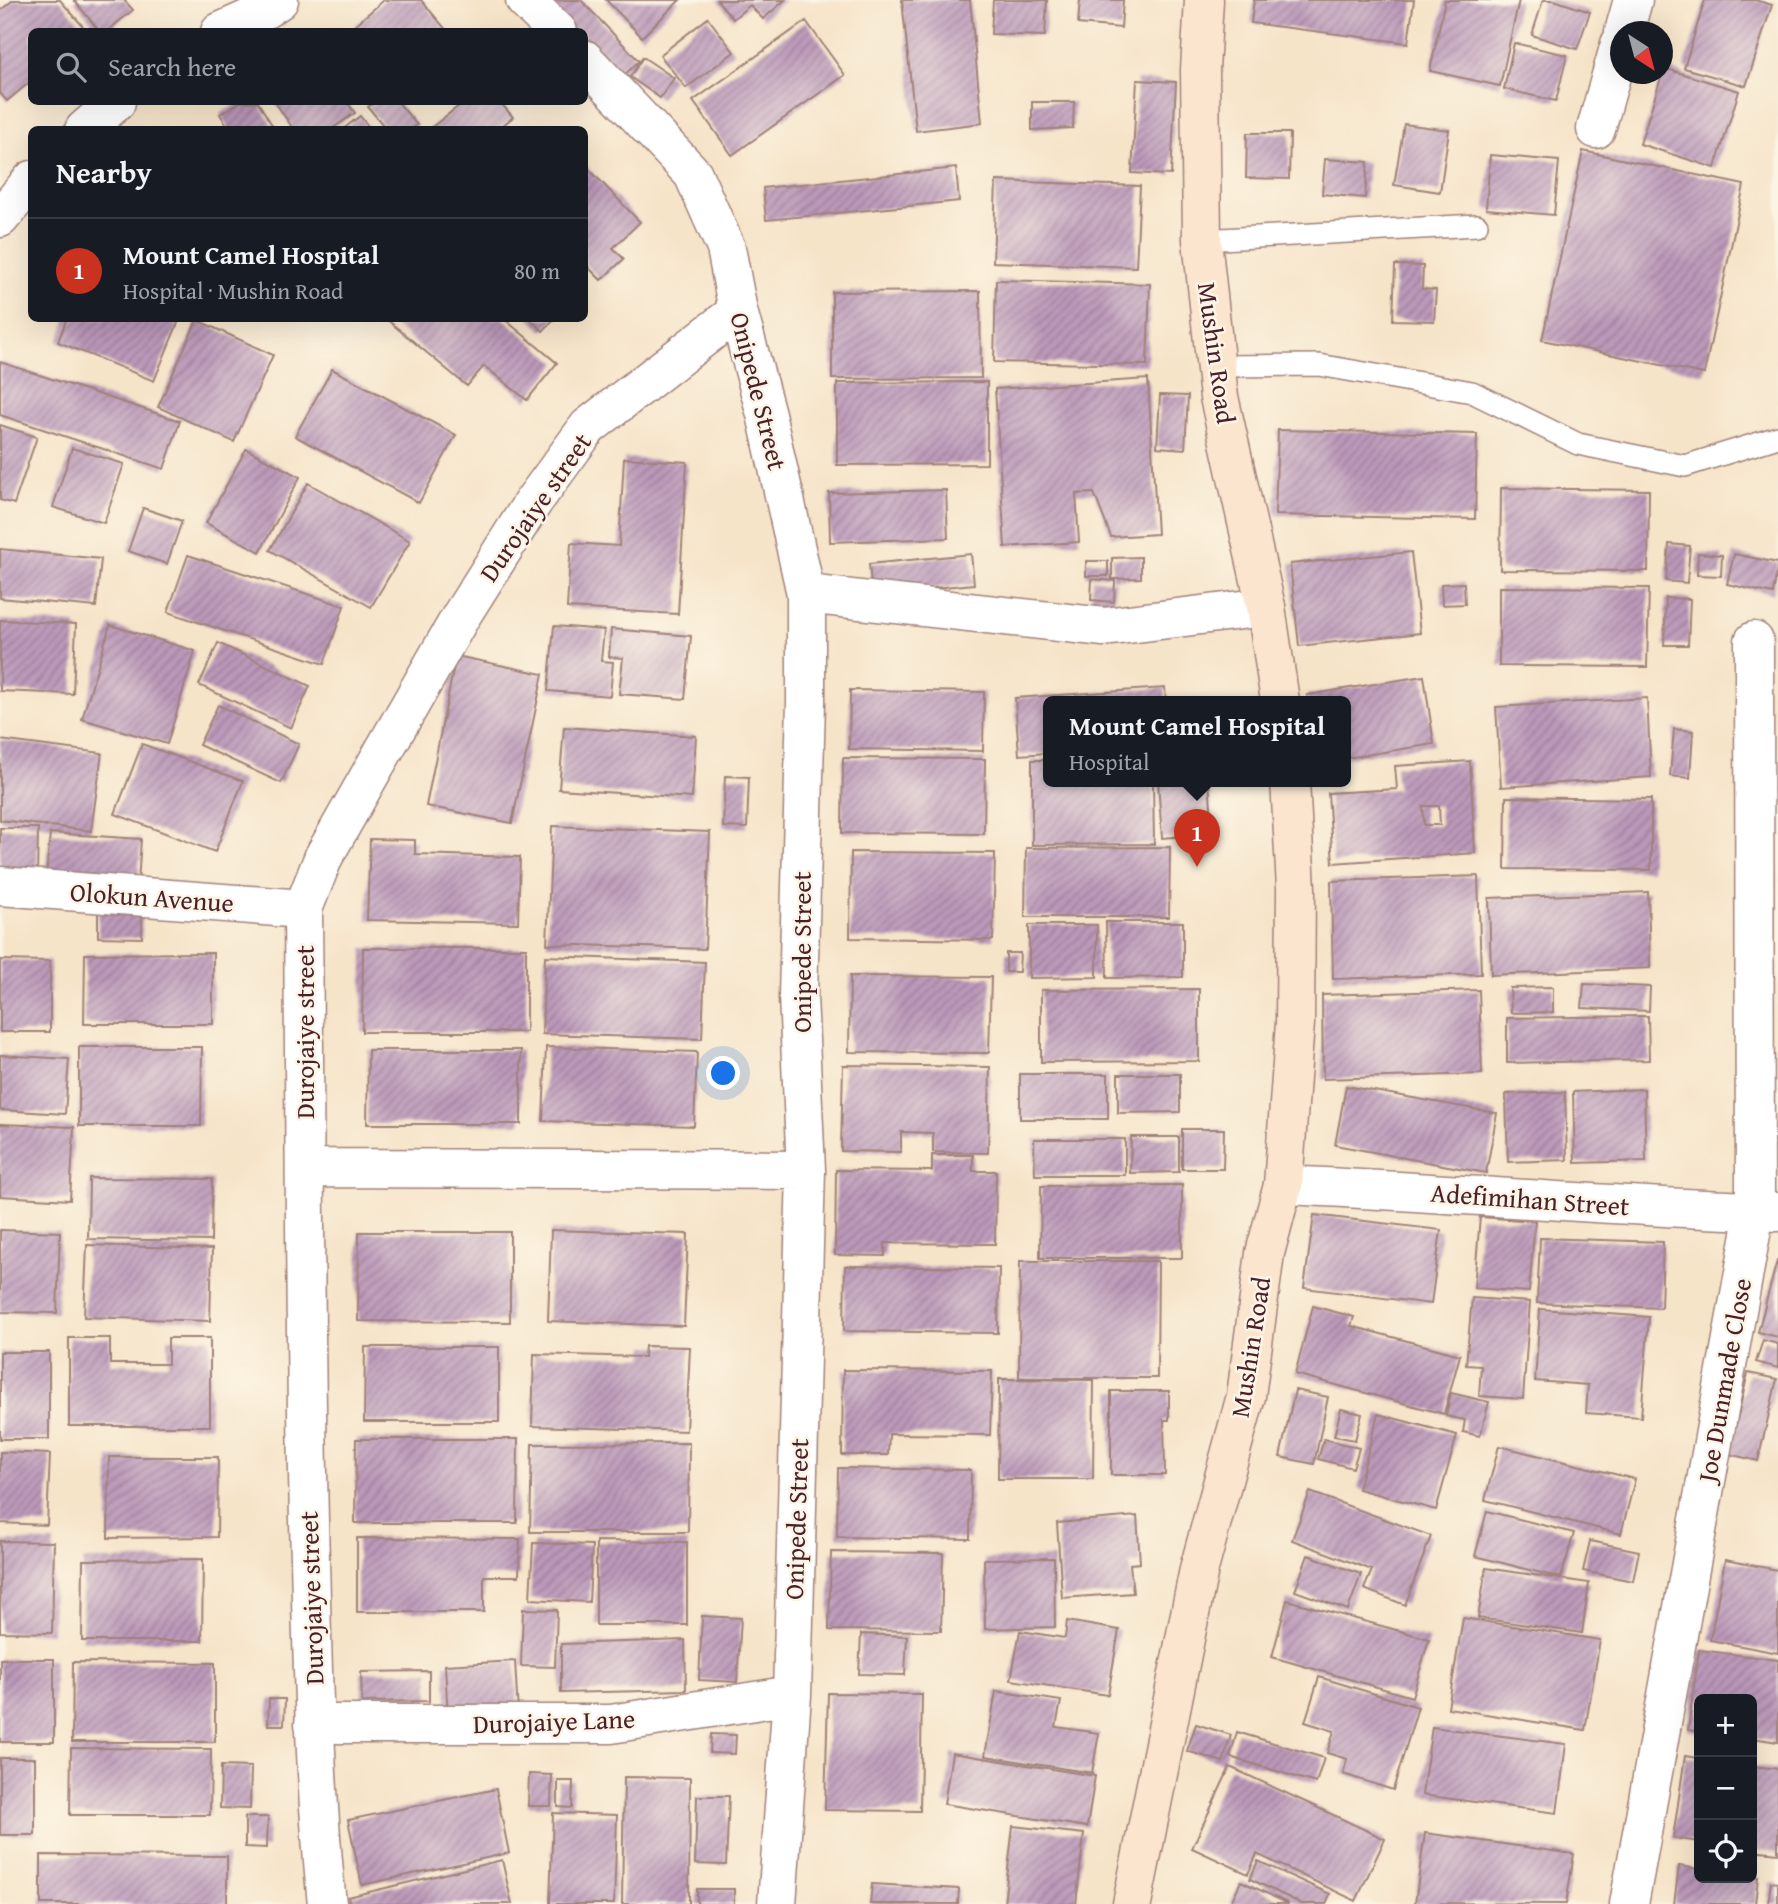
<!DOCTYPE html>
<meta charset="utf-8">
<style>
:root{--surface:#171b24;--page:#20242c;--text:#f1f3f6;--muted:#9ea1a6;--line:#363941;--accent:#c8321e}
body{margin:0;font-family:"Gentium Book Plus",serif;background:var(--page);color:var(--text)}
.controls{position:absolute;right:21px;bottom:21px;display:grid;overflow:hidden;border-radius:10px;box-shadow:0 7px 28px #0002}
.controls button{width:63px;height:63px;display:grid;place-items:center;padding:0;border:0;border-bottom:2px solid var(--line);background:var(--surface);color:var(--text);font:35px sans-serif}
.compass{position:absolute;left:1610px;top:21px;width:63px;height:63px;border-radius:50%;background:var(--surface);box-shadow:0 7px 28px #0002;rotate:144deg}
.you{position:absolute;left:724px;top:1074px;width:24px;height:24px;margin:-18px;border:5px solid #fff;border-radius:50%;background:#1a73e8;box-shadow:0 0 0 10px #1a73e833}
.badge{display:grid;place-items:center;width:46px;height:46px;border-radius:50%;background:var(--accent);color:#fff;font-size:23px;font-weight:700}
.pin{position:absolute;translate:-50% -58px;filter:drop-shadow(0 2px 4px #0008)}
.pin::after{content:'';position:absolute;top:37px;width:24px;height:21px;background:inherit;clip-path:polygon(0 0,100% 0,50% 100%)}
.popup{position:absolute;left:1043px;top:696px;width:308px;height:91px;box-sizing:border-box;display:grid;place-content:center;border-radius:10px;background:var(--surface);filter:drop-shadow(0 2px 5px #0005);font-size:23px;white-space:nowrap;color:var(--muted)}
.popup b{font-size:26px;color:var(--text)}
.popup::after{content:'';position:absolute;left:50%;top:100%;margin-left:-14px;border:14px solid transparent;border-top-color:var(--surface)}
.list{margin:0;padding:0;list-style:none}
h2{display:flex;justify-content:space-between;align-items:center;height:91px;margin:0;padding:0 28px;font-size:30px}
h2 small{font-size:23px;font-weight:400;color:var(--muted)}
.list li{display:grid;grid-template-columns:46px 1fr auto;gap:21px;align-items:center;box-sizing:border-box;height:105px;padding:0 28px;border-top:2px solid var(--line)}
.list b{display:block;font-size:26px;white-space:nowrap}
.list p{margin:0;font-size:23px;white-space:nowrap;color:var(--muted)}
.list em{font-size:23px;font-style:normal;color:var(--muted)}
.icon{flex:none;width:38px;height:38px;fill:none;stroke:currentColor;stroke-width:2;stroke-linecap:round;stroke-linejoin:round}
.map{position:relative;flex:none;width:1778px;height:1904px;overflow:hidden}
.search{position:absolute;background:var(--surface);box-shadow:0 7px 28px #0002;left:28px;top:28px;width:560px;height:77px;display:flex;align-items:center;gap:18px;box-sizing:border-box;padding:0 24px;border-radius:10px;color:var(--muted);font-size:26px}
.panel{position:absolute;background:var(--surface);box-shadow:0 7px 28px #0002;left:28px;top:126px;width:560px;height:196px;border-radius:10px}
.map>svg:first-child{display:block}
</style>
<div class="map">
<svg width="1778" height="1904" viewBox="0 0 1778 1904">
<defs>
<pattern id="building-hatch" width="6" height="6" patternUnits="userSpaceOnUse" patternTransform="scale(1.75)"><rect width="6" height="6" fill="#bb99ba"/><path d="M-1 1l2-2M0 6l6-6M5 7l2-2" fill="none" stroke="#9a7c97"/></pattern>
</defs>
<rect width="100%" height="100%" fill="#fcf5e5"/>
<filter id="ink" filterUnits="userSpaceOnUse"><feTurbulence type="fractalNoise" baseFrequency=".0143" numOctaves="2"/><feDisplacementMap in="SourceGraphic" scale="14" xChannelSelector="R" yChannelSelector="G"/><feConvolveMatrix kernelMatrix="1 2 1 2 8 2 1 2 1" color-interpolation-filters="sRGB"/></filter>
<filter id="wash" filterUnits="userSpaceOnUse"><feTurbulence type="fractalNoise" baseFrequency=".00686" numOctaves="4" result="noise"/><feDisplacementMap in="SourceGraphic" scale="28" xChannelSelector="R" yChannelSelector="G"/><feGaussianBlur stdDeviation="1.57" result="paint"/><feColorMatrix in="noise" values="0 0 0 0 0 0 0 0 0 0 0 0 0 0 0 0 0 1.4 0 .05"/><feComposite in="paint" operator="in"/></filter>
<g filter="url(#wash)">
<rect width="100%" height="100%" fill="#f6e4c9"/>
<g id="blocks">
<path fill="url(#building-hatch)" fill-rule="evenodd" d="M13,0h47l28,32h-56v48l-25,21 -7,-8v-82z
M74,0h50l9,10 -27,22h-6z
M384,0h37l27,32h-87l-6,-7z
M535,0h46l58,61 -24,23 -31,-32v-20h-19z
M606,0h74l-38,37z
M717,0h68l-22,19 -13,-14 -17,14z
M902,0h68l12,123 -66,8z
M993,0h54l-2,36 -54,-2z
M1080,0h43l-2,28 -43,-4z
M1254,0h160l-6,43 -157,-20z
M1445,0h74l-19,86 -70,-15z
M1543,0h11l36,12 -13,37 -45,-14z
M1705,0h50l17,5 -26,81 -62,-18z
M708,18l26,34 -48,36 -26,-33z
M806,21l39,54 -113,80 -39,-54z
M1514,43l53,12 -11,46 -52,-12z
M643,57l31,21 -14,20 -30,-21z
M1664,68l75,23 -24,77 -75,-24z
M1137,80l39,2 -5,93 -39,-2z
M240,102h18l17,28h-45l-10,-16z
M275,102h72l8,11 -25,17h-36z
M375,102h23l19,23 -6,5h-24l-19,-23z
M464,102h36l13,15 -16,13h-69z
M1032,102h42l-1,26 -41,2z
M360,116l11,14h-29z
M1404,124l45,6 -9,62 -46,-7z
M1247,133h43l-1,46 -43,-1z
M1583,151l161,34 -40,189 -162,-34z
M1490,155l69,6 -5,54 -68,-6z
M1325,159l43,3 -3,36 -43,-4z
M584,164l56,58 -27,26 11,11 -23,21 -17,-17z
M956,168l3,33 -193,19 -3,-32z
M996,181l144,5 -4,81 -143,-5z
M1395,265l28,1 -1,23 14,1 -2,31 -41,-1z
M996,280l154,4 -3,81 -153,-3z
M980,291l1,87 -149,1v-87z
M67,318h113l-26,63 -96,-39z
M385,318h118l54,45 -30,37 -43,-34 -17,20z
M529,318h26l-12,13z
M197,320l76,35 -39,87 -76,-35z
M0,362l180,59 -16,48 -164,-54z
M332,369l124,66 -37,68 -124,-67z
M1148,379l9,155 -46,3 -17,-44 -18,1 3,48 -74,5 -10,-158z
M987,382v82l-150,1v-82z
M1160,395l28,1 -3,53 -28,-2z
M0,425l37,12 -23,67 -14,-4z
M1278,430l199,4 -2,85 -200,-4z
M72,448l52,16 -20,59 -51,-16z
M246,449l54,28 -40,75 -54,-29z
M624,458l63,4 -9,152 -111,-6 4,-65 48,3z
M308,483l102,58 -39,66 -101,-57z
M1501,488l148,2 -1,81 -148,-1z
M946,490l2,48 -118,4 -1,-49z
M143,508l39,13 -15,43 -39,-13z
M1669,544l21,2 -3,37 -21,-2z
M0,549l101,10 -5,48 -96,-9z
M1411,552l9,81 -121,13 -9,-82z
M1698,553l24,2 -1,21 -24,-1z
M971,554l3,30 -102,10 -3,-30z
M1734,554l44,9 -5,31 -46,-10z
M188,555l156,51 -20,58 -156,-52z
M1141,557v21l-29,1v-21z
M1086,561h22v15h-22z
M1092,579l23,2 -1,21 -23,-2z
M1464,583l1,21 -23,1 -1,-21z
M1499,587l150,1 -2,79 -148,-1z
M1666,598l24,1 -2,46h-24z
M0,620l76,4 -3,70 -73,-3z
M110,625l85,26 -28,93 -85,-25z
M554,626l50,4 -3,31 12,1 -3,34 -62,-5z
M611,629l80,7 -6,63 -66,-5 4,-36 -14,-1z
M218,643l92,43 -19,42 -92,-43z
M456,656l87,18 -31,149 -86,-17z
M1424,676l10,68 -88,14v-57h-38l-1,-6z
M1165,688l1,13h-118v52l-29,2 -4,-57z
M850,690l134,2 -1,59 -134,-2z
M1647,698l4,79 -150,10 -5,-80z
M218,705l81,39 -18,39 -82,-38z
M564,727l132,9 -4,62 -133,-9z
M1674,729l19,2 -3,47 -20,-2z
M0,740l102,13 -11,78 -91,-11z
M142,744l101,37 -28,71 -100,-38z
M843,758l142,1 -1,75 -142,-1z
M1032,760h16v21h105l1,63 -122,1z
M1470,761l5,92 -142,10 -5,-70 69,-4 -2,-23zM1423,806h16l1,19h-16z
M725,776l24,1 -2,51 -24,-1z
M1158,781h51l4,53 -51,4z
M1506,797l145,2v71l-146,-1z
M552,826l158,6 -5,117 -158,-5z
M0,828h38l-1,50 -37,-1z
M50,833l91,6 -3,44 -92,-7z
M370,839l45,1v14l105,3 -2,66 -151,-3z
M1170,847l-1,70h-144l1,-69z
M851,852l144,1 -2,87 -143,-2z
M1478,876l3,98 -148,5 -2,-98z
M1648,892l2,76 -159,7 -2,-77z
M98,899h44v39l-44,-1z
M1106,922h77v55l-76,1z
M1029,925h68v52l-68,1z
M363,948h163v84h-164z
M213,953v71h-129l1,-70z
M1006,953h14l-1,19h-13z
M545,956l160,6 -3,77 -160,-5z
M0,960l50,1v71h-50z
M850,976l141,1 -2,76 -140,-1z
M1584,984l66,3 -1,24 -67,-3z
M1553,987v25l-42,1 -1,-25z
M1199,989v72l-158,1v-72z
M1479,990l3,84 -159,5 -1,-84z
M1648,1016l1,44 -142,3v-45z
M79,1047h123l-1,79h-122z
M546,1047l151,5 -3,74 -151,-5z
M368,1050h153v74h-154z
M0,1055l69,4 -4,55 -65,-4z
M843,1065l147,2 -2,86 -55,-1v-19l-32,-1v20l-60,-1z
M1020,1074h88v45h-88z
M1118,1074h62v38l-62,1z
M1346,1086l151,27 -11,60 -151,-28z
M1644,1089l2,72 -71,2 -2,-71z
M1565,1092l2,68 -59,2 -2,-68z
M0,1124l74,3 -4,73 -70,-4z
M1182,1129h42l-1,40h-41z
M1131,1137h48v35l-49,1z
M1034,1139h91v36h-90z
M932,1155h41v16h23l-1,73 -110,-1v13l-50,-1 1,-85 96,1z
M89,1178l123,1 -1,62 -123,-2z
M1182,1185v73h-142l1,-72z
M1314,1215l127,15 -10,74 -127,-16z
M1480,1217l55,4 -6,71 -55,-4z
M0,1230l60,2 -3,81 -57,-1z
M551,1230l137,4 -4,92 -136,-5z
M359,1232h151v90l-152,-1z
M1540,1238l123,4 -2,66 -124,-5z
M87,1245l125,4 -2,72 -126,-4z
M1020,1261h138l-1,117h-138z
M1777,1261h1v76l-20,-5z
M845,1266l154,2 -1,65 -154,-2z
M1472,1298l58,4 -7,97 -44,-3 2,-30 -15,-1z
M1313,1306l41,11 -3,9 109,29 -16,59 -149,-40z
M1540,1309l109,8 -8,100 -55,-4 2,-28 -53,-4z
M69,1338h41v26h58v-26h42v88h-141z
M1763,1340l15,4v24l-22,-6z
M645,1346l45,1 -4,84 -154,-5 2,-72 110,3z
M365,1347h134v75h-135z
M0,1352h49v87h-49z
M843,1370l149,1 -2,64 -101,-1 -1,21h-46z
M1748,1373l29,6 -19,82 -29,-7z
M999,1379l95,1 -1,99h-95z
M1295,1390l33,7 -14,67 -34,-7z
M1111,1391h58v29h-5l1,55h-54z
M1451,1393l38,9 -9,34 -17,-4 2,-12 -19,-4z
M1341,1409l21,5 -7,26 -21,-4z
M1378,1414l79,21 -21,75 -78,-21z
M356,1439h162l-1,84h-162z
M1324,1439l35,9 -6,20 -35,-9z
M689,1443l-1,89h-158l2,-88z
M1499,1446l136,33 -14,55 -136,-34z
M0,1452l50,2 -3,71 -47,-2z
M109,1457h109l-1,80 -109,1z
M838,1468l133,2 -1,69 -133,-2z
M1310,1492l121,44 -26,69 -41,-16 8,-19 -80,-30z
M1487,1511l87,22 -13,45 -86,-22z
M1137,1516l3,47 -10,1 3,29 -71,5 -5,-75z
M357,1538l163,1 -1,37h-35v36h-127z
M0,1541l54,1 -2,91 -52,-1z
M596,1541l91,1v83h-91z
M1590,1541l49,10 -6,30 -50,-10z
M533,1543l59,2 -3,57 -59,-3z
M831,1552l112,1 -2,78 -112,-1z
M1308,1555l53,19 -13,36 -53,-19z
M1054,1558l1,69 -70,2 -1,-70z
M203,1559l-1,82h-120l1,-81z
M1725,1560l53,10v83l-68,-13z
M1486,1568l103,15 -7,50 -104,-15z
M1287,1600l142,39 -17,58 -140,-40z
M523,1609l34,1 -2,57 -34,-1z
M702,1616l39,2 -4,64 -38,-2z
M1463,1618l137,22 -15,90 -137,-22z
M1067,1621l52,9 -11,65 -97,-15 9,-49 45,7z
M861,1634l46,2 -2,39 -46,-1z
M685,1640l1,50 -125,3v-49z
M1699,1650l79,10v82l-26,-4v-39h-53v33l-11,-2z
M0,1659h54v83h-54z
M515,1661l3,53 -70,4 -3,-53z
M73,1662l142,1v79h-143z
M429,1671v30l-67,1 -1,-30z
M1319,1677l99,30 -25,83 -50,-16 4,-15 -20,-6 7,-22 -29,-9z
M996,1691l65,10 -5,26 43,6 -7,40 -107,-17z
M828,1693l94,1 -2,117 -95,-1z
M269,1699h16l-1,26h-16z
M1196,1724l35,11 -8,27 -36,-11z
M1432,1727l134,17 -9,69 -135,-18z
M1237,1732l87,26 -8,25 -86,-26z
M711,1734l25,1 -1,19 -25,-1z
M71,1748l140,1 -1,66h-140z
M952,1753l143,23 -8,51 -143,-23z
M1685,1756l14,2v84l-26,-4z
M0,1758h35v77h-35z
M221,1766l30,1 -1,42 -30,-1z
M1752,1766l26,3v84l-26,-3z
M1230,1767l155,72 -29,62 -99,-47 -9,20 -56,-26z
M529,1774l23,1 -1,31h-23z
M624,1777l66,1 -1,126h-67z
M558,1781h15l-1,27 -14,-1z
M496,1789l13,64 -147,32 -14,-65z
M697,1796h32l-3,69 -31,-1z
M553,1813l64,2 -3,89h-64z
M245,1817h23l-1,31 -22,-1z
M1013,1826l71,8 -8,70h-72z
M1425,1833l149,21 -8,50 -151,-1z
M41,1855l186,1v48h-186z
M502,1860l10,44h-162l-2,-7z
M1258,1861l72,33 -4,10h-24l-52,-25z
M1679,1866l20,3v9l59,-1 -3,27h-81z
M1241,1881l48,23h-59z
M1771,1882l7,1v21h-10z
M872,1884l87,5 -1,15h-88z
M697,1889h37v15h-37z"/>
</g>
</g>
<g filter="url(#ink)">
<use href="#blocks" fill-opacity="0" stroke="#a0827a" stroke-width="2"/>
<g fill="none" stroke-linecap="round" stroke-linejoin="round">
<defs>
<path id="service" d="M1202,240l275,-15
M1218,366l101,-1 153,27 106,52 107,22 93,-29"/>
<path id="minor" d="M525,0l33,32
M220,32l33,-15 26,-17
M1624,32l9,-32
M584,59l109,115 33,74 12,63 28,103 40,180v108l-8,294 8,174 -14,525 -15,209
M1596,129l24,-85
M84,130l32,-28
M0,218l32,-38
M806,594l298,33 162,-20
M0,886l303,23
M306,1168l500,2
M1283,1185c165,7 330,22 495,27
M314,1724h297l181,-29
M327,1904c-12,-114 -14,-229 -17,-344 -6,-217 -5,-434 -7,-651l21,-53 47,-83 90,-157 72,-114 55,-75 150,-116
M1629,1904l126,-692 -1,-571"/>
<path id="secondary" d="M1204,0l-4,70 2,170 17,157 47,210 14,94
M1132,1904l67,-335 47,-173 19,-143 18,-68 12,-162 1,-135 -6,-107"/>
</defs>
<use href="#service" stroke="#a0827a" stroke-width="24"/>
<use href="#minor" stroke="#a0827a" stroke-width="41"/>
<use href="#secondary" stroke="#a0827a" stroke-width="41"/>
<use href="#service" stroke="#fff" stroke-width="21"/>
<use href="#minor" stroke="#fff" stroke-width="38"/>
<use href="#secondary" stroke="#fbe5cf" stroke-width="38"/>
</g>
</g>
<g text-anchor="middle" dominant-baseline="central" stroke-width="5" stroke-linejoin="round" paint-order="stroke">
<g font-size="26" fill="#4a1f2b" stroke="#fcf5e5">
<text transform="translate(1217 353) rotate(82)">Mushin Road</text>
<text transform="translate(759 391) rotate(76)">Onipede Street</text>
<text transform="translate(535 507) rotate(-55)">Durojaiye street</text>
<text transform="translate(152 897) rotate(4)">Olokun Avenue</text>
<text transform="translate(801 952) rotate(-90)">Onipede Street</text>
<text transform="translate(304 1032) rotate(-90)">Durojaiye street</text>
<text transform="translate(1530 1199) rotate(4)">Adefimihan Street</text>
<text transform="translate(1250 1347) rotate(-81)">Mushin Road</text>
<text transform="translate(1724 1380) rotate(-80)">Joe Dunmade Close</text>
<text transform="translate(796 1519) rotate(-88)">Onipede Street</text>
<text transform="translate(311 1598) rotate(-92)">Durojaiye street</text>
<text transform="translate(554 1721) rotate(-2)">Durojaiye Lane</text>
</g>
</g>
</svg>
<div class="controls">
<button>+</button>
<button>−</button>
<button><svg class="icon" aria-label="locate" viewBox="0 0 24 24"><circle cx="12" cy="12" r="6"/><path d="M12 2v4M12 18v4M2 12h4M18 12h4"/></svg></button>
</div>
<svg class="compass" viewBox="-18 -18 36 36"><path d="M0-13l5 13h-10z" fill="#e53935"/><path d="M0 13l5-13h-10z" fill="#9ea1a6"/></svg>
<div class="you"></div>
<div class="pin badge" style="left:1197px;top:867px">1</div>
<div class="popup"><b>Mount Camel Hospital</b>Hospital</div>
<div class="search"><svg class="icon" aria-label="search" viewBox="0 0 24 24"><circle cx="10" cy="10" r="6"/><path d="M15 15l6 6"/></svg>Search here</div>
<section class="panel">
<h2>Nearby<small></small></h2>
<ul class="list">
<li><span class="badge">1</span><div><b>Mount Camel Hospital</b><p>Hospital · Mushin Road</p></div><em>80 m</em></li>
</ul>
</section>
</div>
